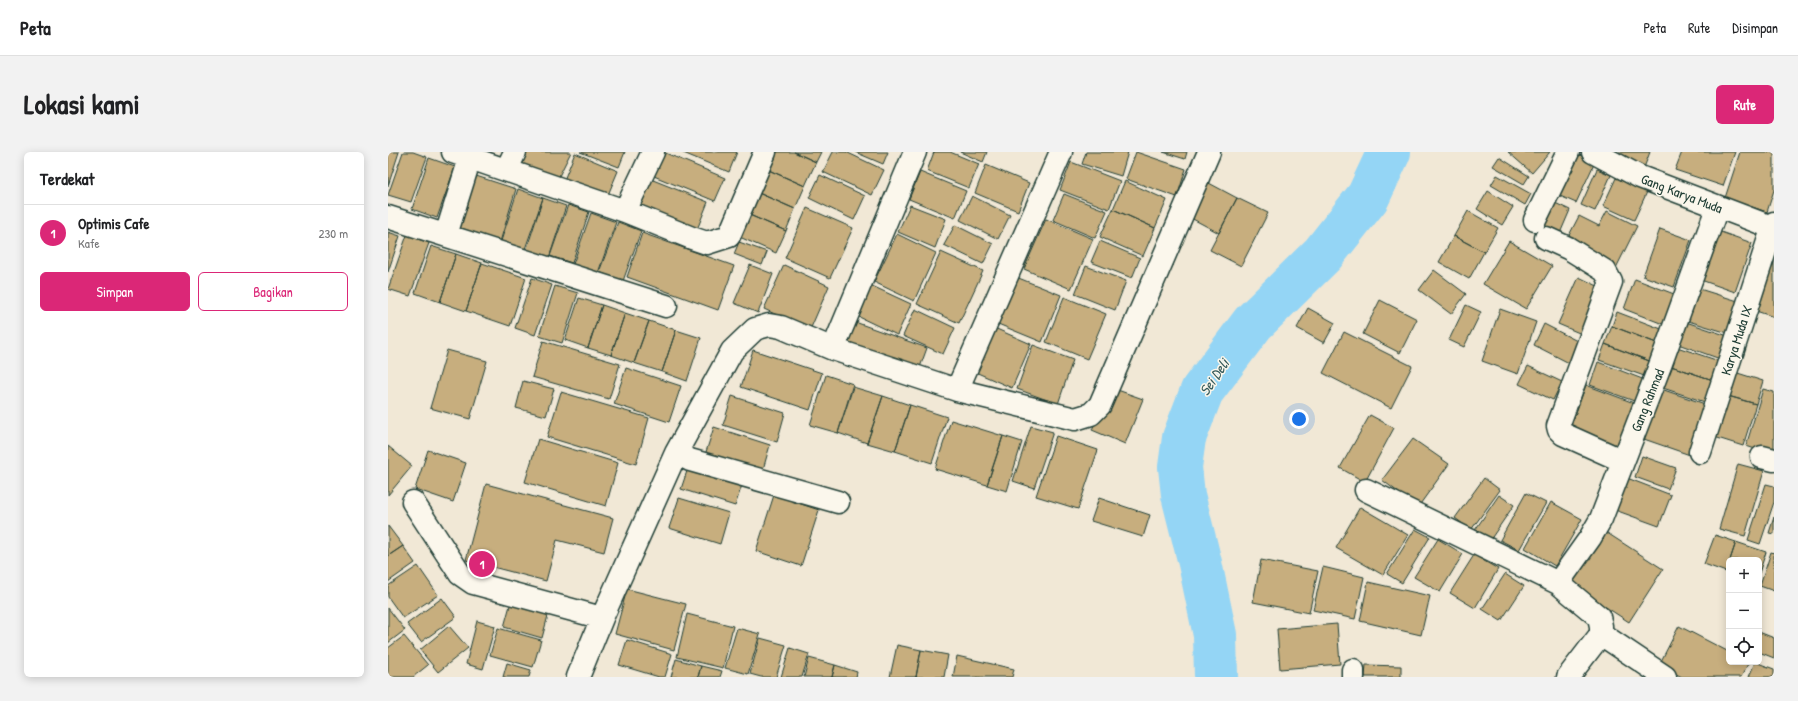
<!DOCTYPE html>
<html lang="id">
<meta charset="utf-8">
<style>
:root{--surface:#fff;--page:#f2f2f2;--text:#202124;--muted:#757577;--line:#e0e0e0;--accent:#db2777}
body{margin:0;font-family:"Patrick Hand",sans-serif;background:var(--page);color:var(--text)}
.controls{position:absolute;right:12px;bottom:12px;display:grid;overflow:hidden;border-radius:6px;box-shadow:0 2px 10px #0003}
.controls button{width:36px;height:36px;display:grid;place-items:center;padding:0;border:0;border-bottom:1px solid var(--line);background:var(--surface);color:var(--text);font:20px sans-serif}
.you{position:absolute;left:911px;top:267px;width:14px;height:14px;margin:-10px;border:3px solid #fff;border-radius:50%;background:#1a73e8;box-shadow:0 0 0 6px #1a73e833}
.badge{display:grid;place-items:center;width:26px;height:26px;border-radius:50%;background:var(--accent);color:#fff;font-size:13px;font-weight:700}
.pin{position:absolute;translate:-50% -50%;border:2px solid #fff;box-shadow:0 1px 4px #0006}
.list{margin:0;padding:0;list-style:none}
h2{display:flex;justify-content:space-between;align-items:center;height:52px;margin:0;padding:0 16px;font-size:17px}
h2 small{font-size:13px;font-weight:400;color:var(--muted)}
.list li{display:grid;grid-template-columns:26px 1fr auto;gap:12px;align-items:center;box-sizing:border-box;height:56px;padding:0 16px;border-top:1px solid var(--line)}
.list b{display:block;font-size:15px;white-space:nowrap}
.list p{margin:0;font-size:13px;white-space:nowrap;color:var(--muted)}
.list em{font-size:13px;font-style:normal;color:var(--muted)}
.actions{display:flex;gap:8px;padding:12px 16px}
.actions a{flex:1;padding:9px 0;border:1px solid var(--accent);border-radius:6px;text-align:center;font-size:14px;color:var(--accent)}
.actions .main{background:var(--accent);color:#fff}
.icon{flex:none;width:22px;height:22px;fill:none;stroke:currentColor;stroke-width:2;stroke-linecap:round;stroke-linejoin:round}
.map{position:relative;flex:none;width:1386px;height:525px;overflow:hidden;border-radius:6px}
header{display:flex;align-items:center;gap:24px;box-sizing:border-box;height:56px;padding:0 20px;background:var(--surface);border-bottom:1px solid var(--line)}
header strong{font-size:19px}
nav{display:flex;gap:22px;margin-inline-start:auto;font-size:14px}
.intro{display:flex;align-items:center;justify-content:space-between;box-sizing:border-box;height:96px;padding:0 24px}
h1{margin:0;font-size:28px}
.button{padding:10px 18px;border-radius:6px;background:var(--accent);color:#fff;font-size:14px;font-weight:700}
main{display:flex;gap:24px;padding:0 24px}
aside{flex:1;background:var(--surface);border-radius:6px;box-shadow:0 2px 10px #0003}
.map>svg:first-child{display:block}
</style>
<header>
<strong>Peta</strong>
<nav><a>Peta</a><a>Rute</a><a>Disimpan</a></nav>
</header>
<div class="intro"><h1>Lokasi kami</h1><a class="button">Rute</a></div>
<main>
<aside>
<h2>Terdekat<small></small></h2>
<ul class="list">
<li><span class="badge">1</span><div><b>Optimis Cafe</b><p>Kafe</p></div><em>230 m</em></li>
</ul>
<div class="actions"><a class="main">Simpan</a><a>Bagikan</a></div>
</aside>
<div class="map">
<svg width="1386" height="525" viewBox="0 0 1386 525">
<rect width="100%" height="100%" fill="#f1e8d6"/>
<filter id="ink" filterUnits="userSpaceOnUse"><feTurbulence type="fractalNoise" baseFrequency=".025" numOctaves="2"/><feDisplacementMap in="SourceGraphic" scale="8" xChannelSelector="R" yChannelSelector="G"/><feConvolveMatrix kernelMatrix="1 2 1 2 8 2 1 2 1" color-interpolation-filters="sRGB"/></filter>
<g filter="url(#ink)">
<g fill="none" stroke-linecap="round" stroke-linejoin="round">
<path stroke="#94d5f5" stroke-width="44" d="M828,525l-1,-42 -15,-72 -17,-68 -3,-28 4,-29 18,-47 51,-68 70,-69 45,-57 21,-45"/>
</g>
<path fill="#c7ae7e" stroke="#1f3d34" d="M0,0h11l-11,34z
M15,0h10l14,5 -16,45 -23,-7z
M131,0h52l-14,28 -42,-20z
M192,0h45l-6,15z
M275,0l62,26 -10,23 -66,-27z
M293,0h56l-8,20z
M383,0h23l22,10 -11,24 -41,-18z
M406,0h27l-5,10z
M445,0h13l38,18 -12,25 -49,-23z
M467,0h33l-5,12z
M546,0h16l29,12 -10,24 -42,-17z
M572,0h27l-4,10z
M698,0h42l-7,24 -39,-12z
M748,0l50,17 -9,28 -51,-18z
M775,0h24l-2,7z
M1120,0h42l-18,21z
M1185,0l22,10 -19,41 -25,-11z
M1231,0h31l-8,21 -27,-10z
M1294,0h53l-12,34 -48,-16z
M1352,0h34v38l-7,22 -42,-14z
M187,1l43,18 -13,31 -43,-17z
M1111,5l30,19 -5,8 -31,-18z
M41,6l26,9 -18,51 -25,-9z
M683,10l49,19 -11,28 -49,-19z
M598,13l43,18 -11,28 -43,-18z
M376,16l41,18 -10,23 -41,-18z
M1209,17l14,6 -16,36 -14,-6z
M532,20l46,19 -11,27 -46,-19z
M79,21l49,16 -16,53 -50,-16z
M432,23l45,21 -11,24 -45,-22z
M1109,23l34,19 -6,11 -34,-20z
M260,26l60,24 -12,30 -61,-24z
M1228,26l31,14 -13,28 -31,-14z
M737,29l42,19 -12,28 -42,-19z
M819,30l30,16 -18,35 -30,-16z
M130,37l25,9 -18,51 -24,-8z
M366,39l41,18 -9,22 -41,-18z
M1100,39l25,16 -11,18 -25,-16z
M676,42l43,17 -12,27 -42,-18z
M584,44l38,19 -12,24 -38,-19z
M155,46l23,8 -17,52 -23,-7z
M849,46l31,15 -27,53 -31,-16z
M1165,50l17,8 -12,28 -18,-8z
M180,53l21,7 -17,51 -22,-7z
M522,53l36,14 -11,29 -37,-16z
M419,56l46,20 -23,50 -45,-20z
M725,57l42,19 -12,28 -43,-19z
M1080,59l30,17 -14,24 -30,-16z
M1219,59l30,15 -21,42 -51,-25 14,-27 20,10z
M203,61l25,9 -18,51 -25,-9z
M357,61l41,18 -10,22 -41,-18z
M658,67l47,20 -22,50 -47,-20z
M230,70l23,9 -18,50 -24,-9z
M567,73l38,19 -10,20 -39,-19z
M1272,77l31,11 -17,47 -31,-11z
M1327,78l37,13 -17,49 -37,-13z
M0,80l12,4 -12,36z
M254,81l92,33 -16,44 -91,-33z
M509,82l39,19 -22,48 -40,-19z
M19,83l22,8 -19,53 -22,-7z
M1066,84l30,16 -15,27 -30,-17z
M712,89l40,17 -8,20 -41,-16z
M1121,89l43,25 -26,43 -43,-25z
M351,90l28,10 -5,13 -28,-11z
M43,94l25,8 -16,48 -25,-9z
M1386,99v66l-21,-7z
M553,100l42,19 -24,52 -42,-19z
M68,102l26,9 -16,48 -26,-9z
M94,111l44,15 -16,48 -44,-15z
M362,113l23,9 -15,39 -24,-10z
M396,113l45,21 -19,44 -46,-21z
M698,114l40,15 -11,29 -40,-16z
M1046,118l32,24 -15,20 -32,-24z
M628,125l45,18 -19,47 -44,-18z
M1191,125l25,12 -20,46 -26,-11z
M144,126l20,7 -17,50 -20,-7z
M1247,127l39,15 -11,30 -39,-15z
M482,133l41,19 -14,31 -42,-20z
M167,134l23,7 -16,50 -23,-7z
M1305,135l45,14 -10,32 -46,-14z
M676,145l42,17 -19,45 -41,-17z
M191,146l23,7 -14,43 -23,-8z
M992,148l37,19 -17,34 -37,-19z
M214,153l23,8 -14,42 -23,-7z
M1078,153l15,7 -17,35 -15,-7z
M920,156l27,15 -11,20 -27,-15z
M527,157l40,19 -12,26 -40,-18z
M1112,157l36,13 -18,52 -36,-13z
M1229,160l47,18 -5,14 -47,-18z
M237,161l24,8 -15,42 -23,-8z
M261,169l27,9 -14,42 -28,-9z
M467,170l72,26 -8,22 -72,-27z
M1298,170l48,16 -8,23 -48,-17z
M1156,172l37,19 -10,21 -37,-19z
M1224,174l47,18 -7,18 -47,-18z
M604,175l39,17 -19,44 -39,-17z
M288,178l25,8 -14,43 -25,-9z
M956,180l68,34 -21,42 -68,-35z
M155,189l77,23 -11,35 -77,-22z
M1217,192l47,18 -5,15 -48,-17z
M645,193l40,15 -15,44 -41,-15z
M1289,195l45,15 -6,19 -45,-15z
M59,198l40,11 -17,58 -40,-11z
M365,198l69,23 -12,37 -69,-23z
M1210,210l47,18 -8,22 -47,-17z
M1140,214l34,16 -9,18 -34,-16z
M1283,214l45,15 -8,22 -45,-15z
M238,216l55,18 -12,36 -55,-18z
M1340,218l35,11 -7,23 -35,-10z
M438,223l27,9 -15,49 -28,-8z
M135,229l31,8 -8,27 -30,-8z
M1198,233l48,18 -19,49 -47,-18z
M465,235l30,9 -16,47 -29,-10z
M721,235l34,12 -18,45 -33,-14z
M1270,236l50,17 -18,50 -49,-17z
M1375,237l11,3v63l-28,-9z
M173,240l88,26 -13,46 -89,-27z
M1333,242l35,10 -13,42 -35,-11z
M344,244l53,17 -8,29 -54,-17z
M495,244l27,9 -15,46 -28,-8z
M522,253l37,12 -15,46 -37,-12z
M982,263l24,13 -29,54 -25,-14z
M563,268l52,16 -16,49 -52,-16z
M643,274l22,6 -19,56 -21,-7z
M326,275l56,18 -8,28 -57,-18z
M615,284l19,6 -15,49 -20,-6z
M668,284l42,14 -20,59 -42,-13z
M150,287l80,24 -12,43 -81,-24z
M1025,287l36,25 -31,43 -36,-27z
M0,294l24,20 -24,29z
M40,298l38,13 -13,39 -38,-13z
M1254,304l34,12 -8,21 -33,-12z
M1350,312l26,7 -19,65 -26,-7z
M300,316l54,17 -7,21 -54,-17z
M1096,326l16,12 -29,40 -16,-12z
M1239,326l44,17 -12,31 -44,-16z
M98,332l127,34 -9,34 -47,-12 -11,41 -80,-21z
M1378,332l8,2v16l-14,42 -12,-4z
M1138,341l20,10 -27,47 -19,-10z
M386,343l45,15 -18,56 -45,-15z
M1111,343l15,10 -26,38 -15,-10z
M291,346l50,15 -9,31 -51,-16z
M711,346l51,17 -7,22 -52,-16z
M1163,350l31,17 -27,47 -30,-18z
M972,355l48,28 -25,40 -47,-27z
M1386,365v17l-5,-1z
M0,374l15,20 -15,10z
M1027,377l15,8 -28,46 -15,-9z
M1213,377l62,40 -34,53 -62,-40z
M1327,383l21,7 -10,30 -22,-8z
M1050,387l25,15 -23,38 -26,-15z
M1348,390l30,10 -7,21v-13h-29z
M15,394l12,17 -27,19v-26z
M1383,400l3,1v38l-14,-5z
M1086,403l24,14 -23,39 -25,-15z
M873,408l57,11 -9,42 -56,-11z
M30,414l20,29 -35,23 -15,-21v-11z
M935,415l41,10 -9,42 -42,-9z
M1117,422l19,12 -23,35 -19,-12z
M980,430l62,14 -9,39 -61,-14z
M239,437l59,15 -12,46 -59,-16z
M54,446l14,19 -35,25 -14,-18z
M124,446l38,10 -8,30 -38,-11z
M0,456l17,22 -17,13z
M299,462l46,12 -10,42 -46,-11z
M89,469l18,5 -12,43 -17,-5z
M949,472l3,40 -60,5 -3,-40z
M61,474l19,22 -30,24 -18,-22z
M1291,474l50,26v10h20l-8,15h-59l-23,-12z
M110,476l43,12 -8,27 -43,-12z
M349,476l23,6 -12,40 -23,-6z
M1371,480l15,6v20l-15,-6z
M16,484l24,29 -15,12h-25v-29z
M372,486l26,7 -10,32h-15l-11,-3z
M239,488l45,14 -7,23h-6l-40,-12z
M509,493l24,5 -5,27h-26z
M402,496l19,6 -7,23h-21z
M533,498l27,5 -4,22h-28z
M569,504l57,13 -2,8h-59z
M421,506l26,7 -3,12h-28z
M288,507l25,7 -3,11h-27z
M1367,510l19,7v8h-25z
M119,511l24,7 -2,7h-26z
M447,513l22,7 -1,5h-24z
M978,513l35,1v11h-36z
M313,514l21,5 -2,6h-22z"/>
<g fill="none" stroke-linecap="round" stroke-linejoin="round">
<defs>
<path id="street" d="M65,0l172,59 67,27 15,5 22,-7 36,-84
M1205,0l47,25 134,51
M119,17l8,-17
M237,59l28,-59
M0,65l278,89
M1147,68l33,-68
M58,83l24,-77
M1158,86l22,10 37,23 6,11 -53,144 1,4 4,4 60,27
M445,197l82,-197
M569,238l104,-238
M1312,300l74,-229
M288,301l14,7 148,42
M1374,305l12,3
M978,338l192,93 41,34 2,9v8l-33,43
M25,350l47,72 13,9 129,35
M1170,431l32,-45 11,-19 60,-156 56,-155
M1213,482l64,43
M965,518v7
M190,525l24,-59 74,-165 56,-102 23,-22 14,-4 12,2 52,22 124,41 118,29 16,-5 9,-9 109,-253"/>
</defs>
<use href="#street" stroke="#1f3d34" stroke-width="25"/>
<use href="#street" stroke="#fbf7ec" stroke-width="22"/>
</g>
</g>
<g text-anchor="middle" dominant-baseline="central" stroke-width="3" stroke-linejoin="round" paint-order="stroke">
<g font-size="14" fill="#1f3d34" stroke="#fbf7ec">
<text transform="translate(1294 41) rotate(21)">Gang Karya Muda</text>
<text transform="translate(1348 188) rotate(-72)">Karya Muda IX</text>
<text transform="translate(1259 248) rotate(-68)">Gang Rahmad</text>
</g>
<g font-size="15" font-style="italic" fill="#365b5b" stroke="#fbf7ec">
<text transform="translate(826 225) rotate(-56)">Sei Deli</text>
</g>
</g>
</svg>
<div class="controls">
<button>+</button>
<button>−</button>
<button><svg class="icon" aria-label="locate" viewBox="0 0 24 24"><circle cx="12" cy="12" r="6"/><path d="M12 2v4M12 18v4M2 12h4M18 12h4"/></svg></button>
</div>
<div class="you"></div>
<div class="pin badge" style="left:94px;top:412px">1</div>
</div>
</main>
